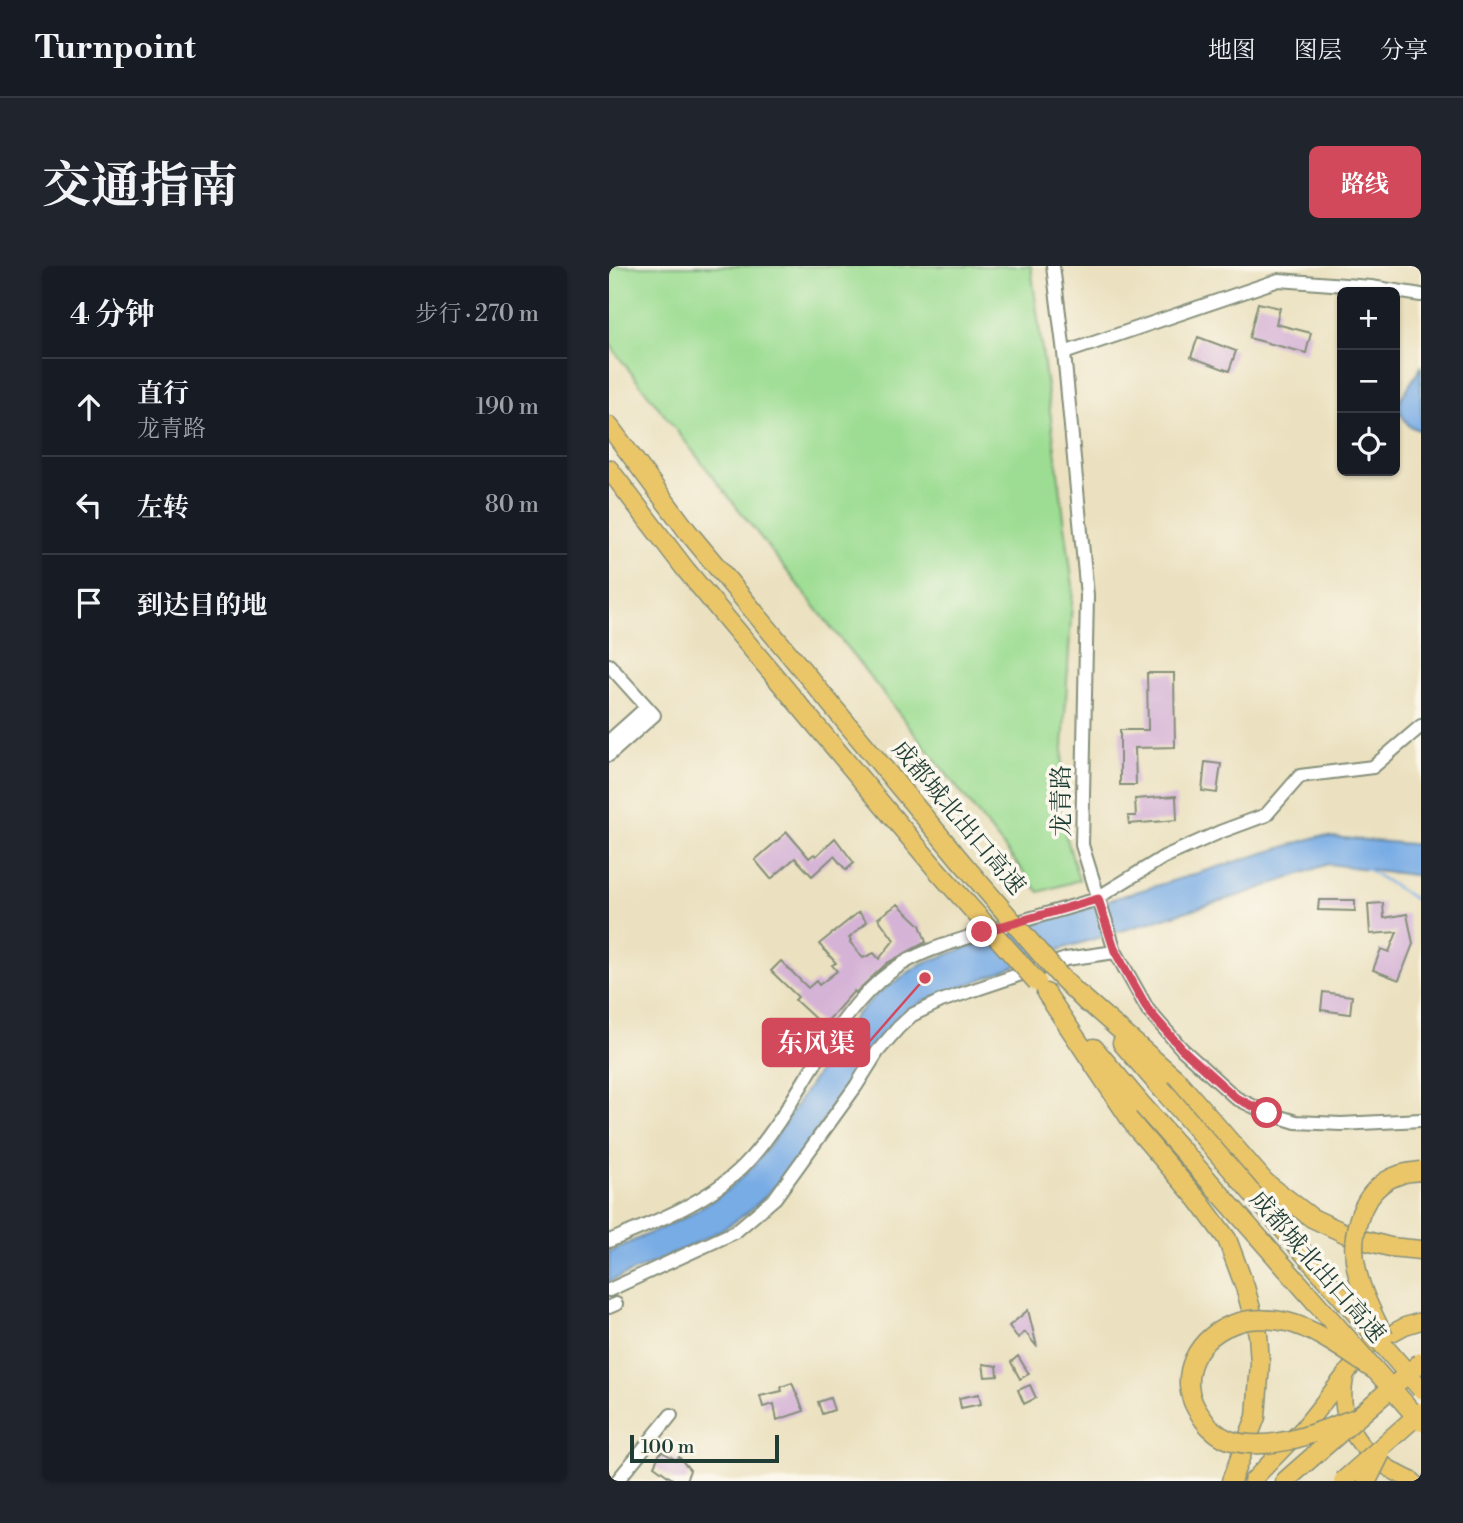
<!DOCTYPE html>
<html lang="zh">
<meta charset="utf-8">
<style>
:root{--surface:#171b24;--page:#20242c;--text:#f1f3f6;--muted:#9ea1a6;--line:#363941;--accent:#d1495b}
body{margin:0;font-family:"Libre Bodoni","Noto Serif SC",serif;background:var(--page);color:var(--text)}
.controls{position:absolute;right:21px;top:21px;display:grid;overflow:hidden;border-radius:10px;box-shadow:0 2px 5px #0004}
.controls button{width:63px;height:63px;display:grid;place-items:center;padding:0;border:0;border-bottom:2px solid var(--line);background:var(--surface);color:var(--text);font:35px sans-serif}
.scale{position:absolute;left:21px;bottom:18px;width:149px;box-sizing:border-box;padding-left:7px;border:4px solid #1f3d34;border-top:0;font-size:19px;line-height:24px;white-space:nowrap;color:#1f3d34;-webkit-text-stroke:5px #fbf7ec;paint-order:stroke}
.stop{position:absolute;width:21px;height:21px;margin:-16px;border:5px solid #d1495b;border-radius:50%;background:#fff}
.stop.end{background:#d1495b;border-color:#fff;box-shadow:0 2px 7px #0008}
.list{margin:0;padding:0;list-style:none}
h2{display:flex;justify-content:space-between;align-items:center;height:91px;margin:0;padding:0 28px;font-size:30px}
h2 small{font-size:23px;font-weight:400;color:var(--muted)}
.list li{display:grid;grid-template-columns:46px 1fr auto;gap:21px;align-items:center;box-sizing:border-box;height:98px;padding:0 28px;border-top:2px solid var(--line)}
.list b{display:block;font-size:26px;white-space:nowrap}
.list p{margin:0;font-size:23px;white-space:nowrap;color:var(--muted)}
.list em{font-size:23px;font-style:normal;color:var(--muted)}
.icon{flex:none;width:38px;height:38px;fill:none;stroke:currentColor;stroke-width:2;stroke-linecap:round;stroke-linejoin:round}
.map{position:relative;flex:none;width:812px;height:1215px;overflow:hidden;border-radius:10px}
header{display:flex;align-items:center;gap:42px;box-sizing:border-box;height:98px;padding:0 35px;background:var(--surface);border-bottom:2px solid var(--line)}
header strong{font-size:33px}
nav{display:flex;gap:38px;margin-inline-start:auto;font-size:24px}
.intro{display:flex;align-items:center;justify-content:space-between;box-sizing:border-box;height:168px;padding:0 42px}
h1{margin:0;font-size:49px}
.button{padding:18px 32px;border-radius:10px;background:var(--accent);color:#fff;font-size:24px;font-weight:700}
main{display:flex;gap:42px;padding:0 42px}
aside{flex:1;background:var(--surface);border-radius:10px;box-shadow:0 2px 5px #0004}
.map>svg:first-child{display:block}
</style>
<header>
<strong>Turnpoint</strong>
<nav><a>地图</a><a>图层</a><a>分享</a></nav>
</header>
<div class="intro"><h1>交通指南</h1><a class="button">路线</a></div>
<main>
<aside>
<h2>4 分钟<small>步行 · 270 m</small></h2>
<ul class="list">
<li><svg class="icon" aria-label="ahead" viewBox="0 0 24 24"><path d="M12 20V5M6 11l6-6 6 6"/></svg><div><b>直行</b><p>龙青路</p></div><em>190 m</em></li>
<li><svg class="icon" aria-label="left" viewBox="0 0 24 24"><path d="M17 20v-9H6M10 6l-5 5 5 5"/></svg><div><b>左转</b></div><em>80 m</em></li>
<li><svg class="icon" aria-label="arrive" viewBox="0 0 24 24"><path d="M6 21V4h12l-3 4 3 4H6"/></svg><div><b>到达目的地</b></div></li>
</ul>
</aside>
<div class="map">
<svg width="812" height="1215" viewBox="0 0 812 1215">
<rect width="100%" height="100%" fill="#fbf7ec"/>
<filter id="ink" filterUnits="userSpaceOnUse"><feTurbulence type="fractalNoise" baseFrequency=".0143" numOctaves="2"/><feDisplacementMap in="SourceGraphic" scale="14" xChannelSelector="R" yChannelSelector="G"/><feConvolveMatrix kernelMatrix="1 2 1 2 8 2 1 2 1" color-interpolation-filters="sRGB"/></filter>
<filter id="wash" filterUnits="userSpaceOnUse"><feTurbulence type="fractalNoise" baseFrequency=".00686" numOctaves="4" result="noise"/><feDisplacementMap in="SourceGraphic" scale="28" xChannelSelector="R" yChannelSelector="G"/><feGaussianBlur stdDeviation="1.57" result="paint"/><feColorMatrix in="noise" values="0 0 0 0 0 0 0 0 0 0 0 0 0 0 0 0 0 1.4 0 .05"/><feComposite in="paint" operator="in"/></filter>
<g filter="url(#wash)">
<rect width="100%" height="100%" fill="#ebe1c0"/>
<path fill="#9ddd93" stroke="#5e8d64" stroke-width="2" d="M0,0h422l42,320 -14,226 20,68 -40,12 -424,-540 -6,-11z"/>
<path fill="#78ace5" stroke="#4c748c" stroke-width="2" d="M812,101v64l-12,-5 -13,-20z
M711,570l101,9v31l-93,-12 -84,30 -180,54 -142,54c-68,48 -99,137 -158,196 -39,39 -105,61 -155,84v-30l78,-36 42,-27 23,-22 20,-25 84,-127 21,-21 44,-30 126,-45z"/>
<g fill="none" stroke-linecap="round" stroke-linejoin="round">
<path stroke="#78ace5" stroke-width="2.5" d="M755,601l57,36"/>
</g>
<g id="blocks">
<path fill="#d5b3d6" d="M649,37l22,5 -4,16 35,9 -5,20 -57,-15z
M589,71l38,14 -7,20 -38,-14z
M538,407h27l1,74 -40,1 1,37h-16v-55h28z
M596,496l16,2 -4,29 -15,-2z
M567,530l1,24 -48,4 -1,-8h8l-1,-17z
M178,566l22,26 5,-4 2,2 19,-18 19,25 -8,7 -12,-14 -22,20 -17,-18 -24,21 -16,-19z
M710,634h36v11l-37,-1z
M774,637l1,15 23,-4 6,30 -14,36 -26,-10 8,-21 8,3 8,-20 -27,2 -2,-30z
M289,638l22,21 6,17 -39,21 -32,30 -1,-2 -31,35 -28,-26 3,-3 -27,-26 10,-10 27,27 8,-7 3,4 18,-14 -5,-6 4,-2 -17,-19 40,-32 8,10 -18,16 2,2 -1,2 13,16 11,-5 5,6 15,-19 -16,-22z
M714,726l29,4 -2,18 -29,-4z
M419,1044l9,37 -12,-15 -7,6 -9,-12z
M409,1090l11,18 -9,5 -9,-17z
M374,1098l14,2 1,10 -13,1z
M183,1117l12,28 -27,9 -3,-16 -11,3 -3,-11 22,-5 -1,-4z
M421,1119l6,13 -12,6 -6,-14z
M370,1128l2,10 -20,4 -2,-10z
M221,1132l4,12 -12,4 -4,-12z
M52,1185l15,9 3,-3 11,13 -4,11h-11l-21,-15z"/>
</g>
</g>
<g filter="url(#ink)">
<use href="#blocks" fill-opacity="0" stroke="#858f7a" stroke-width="2"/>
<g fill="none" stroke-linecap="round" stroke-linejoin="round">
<defs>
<path id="minor" d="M444,0l11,87 23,242 -5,250 33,106 33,59 34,39 54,49 31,15 29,9 45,2 80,-4
M455,87l215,-73 92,7 50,8
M0,399l45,50 -45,40
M0,475l38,-34
M488,632l67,-41 56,-25 46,-17 34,-39 73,-9 48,-41
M0,975c48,-20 105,-41 141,-82 50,-56 82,-146 143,-189 22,-16 48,-24 73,-32 43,-14 88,-26 132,-39
M0,1024l126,-58 40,-34 81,-112 22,-35 20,-23 14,-13 29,-14 125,-42 49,-7
M0,1041l7,-3
M8,1215l54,-66"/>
<path id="major" d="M736,1112c-10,52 24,83 68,103
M643,1215l52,-54 64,-81 37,-20 16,-5"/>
<path id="highway" d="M0,160l79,106 272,328
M0,203l77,101 250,299
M449,708l29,29
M437,727l90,135 62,72 29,39 18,48 13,47 2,29 -4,54 -25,64
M471,729l96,84 89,103 47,36 43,20 35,9 31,3
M513,777l39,45
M485,782l49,58
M676,1215l25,-22"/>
</defs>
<use href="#minor" stroke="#858f7a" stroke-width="16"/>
<use href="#major" stroke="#858f7a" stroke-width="19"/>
<use href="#highway" stroke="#858f7a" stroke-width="21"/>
<use href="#minor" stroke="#fff" stroke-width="12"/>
<use href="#major" stroke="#ebc669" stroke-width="16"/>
<use href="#highway" stroke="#ebc669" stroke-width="18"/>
<defs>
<path id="highway-bridge" d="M351,594l98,114
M327,603l101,113
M552,822l260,301
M534,840l278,316
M775,1071c-10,-21 -22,-43 -27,-66 -9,-35 4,-84 42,-96 7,-3 15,-3 22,-4
M749,1151c-38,14 -88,37 -129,23 -11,-4 -22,-14 -28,-24 -28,-37 -4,-83 39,-94 14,-4 33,-3 47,0 30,7 64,33 89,49
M701,1193l111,-97
M734,1215l78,-69
M758,1215l14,-28"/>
</defs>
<use href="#highway-bridge" stroke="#858f7a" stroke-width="21" stroke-linecap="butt"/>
<use href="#highway-bridge" stroke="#ebc669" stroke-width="18"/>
</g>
</g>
<g fill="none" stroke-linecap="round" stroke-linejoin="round" filter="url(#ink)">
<path stroke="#d1495b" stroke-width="9" d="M373,666l116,-33 17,52 33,59 34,39 54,49 31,15"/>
</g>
<g text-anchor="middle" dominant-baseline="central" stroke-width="7" stroke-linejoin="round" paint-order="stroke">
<g font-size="24" fill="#1f3d34" stroke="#fbf7ec">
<text transform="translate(453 535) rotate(-90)">龙青路</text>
<text transform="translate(349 552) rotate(50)">成都城北出口高速</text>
<text transform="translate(708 1001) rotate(49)">成都城北出口高速</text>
</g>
</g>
<path fill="none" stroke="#d1495b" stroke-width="2.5" d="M316 712L260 776"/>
<circle fill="#d1495b" stroke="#fbf7ec" stroke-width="2.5" cx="316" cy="712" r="7"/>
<rect fill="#d1495b" stroke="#d1495b" stroke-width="2.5" x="154" y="753" width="106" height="47" rx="7"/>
<g font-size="26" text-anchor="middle" font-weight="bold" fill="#fff">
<text x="207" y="786">东风渠</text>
</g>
</svg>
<div class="controls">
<button>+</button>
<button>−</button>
<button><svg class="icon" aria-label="locate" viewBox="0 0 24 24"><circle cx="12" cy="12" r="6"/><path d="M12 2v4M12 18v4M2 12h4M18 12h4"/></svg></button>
</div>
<div class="scale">100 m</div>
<div class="stop" style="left:658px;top:847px"></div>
<div class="stop end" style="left:373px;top:666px"></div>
</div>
</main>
